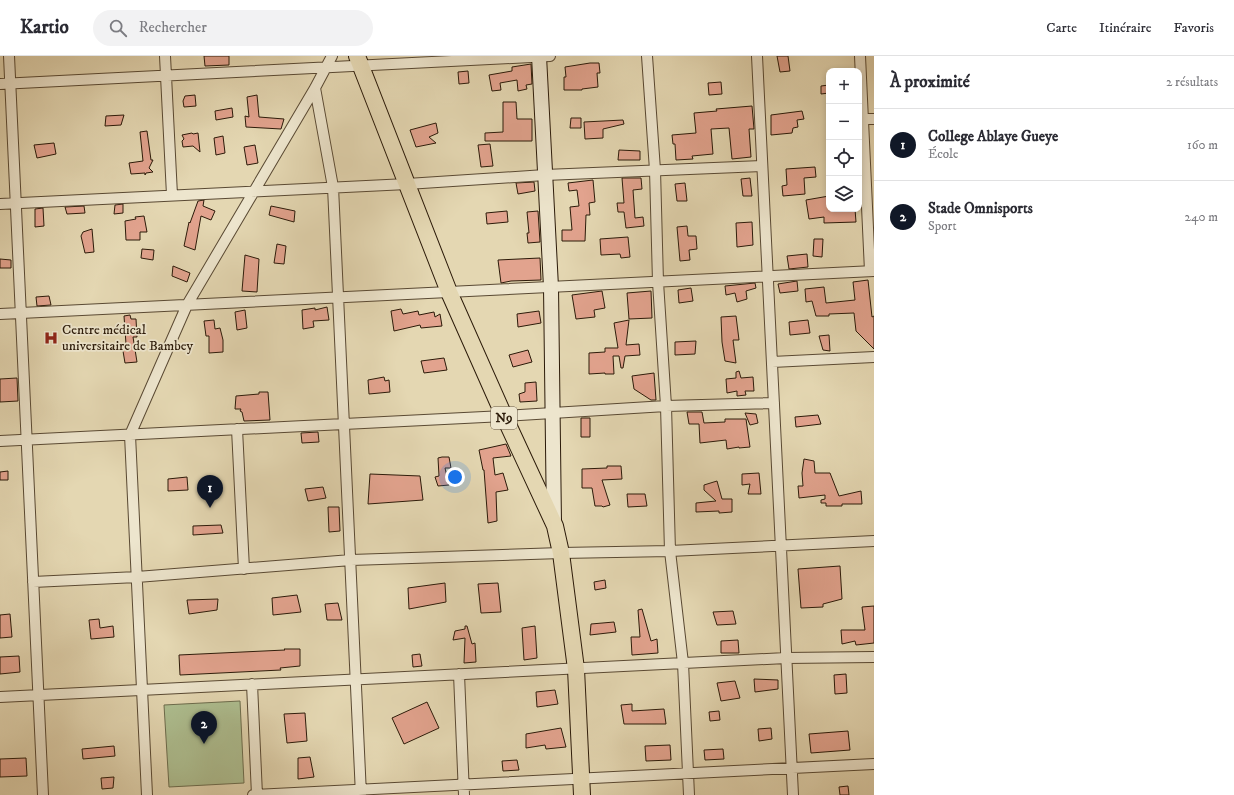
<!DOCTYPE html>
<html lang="fr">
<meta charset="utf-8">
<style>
:root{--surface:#fff;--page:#f2f2f3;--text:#2b2b33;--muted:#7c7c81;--line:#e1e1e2;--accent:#111827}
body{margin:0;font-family:"IM FELL DW Pica",serif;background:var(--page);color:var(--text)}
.controls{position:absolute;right:12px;top:12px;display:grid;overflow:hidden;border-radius:8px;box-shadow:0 2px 6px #0003}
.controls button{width:36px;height:36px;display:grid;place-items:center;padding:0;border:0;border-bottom:1px solid var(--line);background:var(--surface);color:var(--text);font:20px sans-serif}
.you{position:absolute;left:455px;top:421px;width:14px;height:14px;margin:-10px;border:3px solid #fff;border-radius:50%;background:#1a73e8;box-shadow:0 0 0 6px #1a73e833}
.badge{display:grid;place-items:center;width:26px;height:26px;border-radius:50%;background:var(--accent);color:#fff;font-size:13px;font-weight:700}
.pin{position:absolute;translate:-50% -33px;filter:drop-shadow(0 1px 2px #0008)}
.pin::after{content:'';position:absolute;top:21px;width:14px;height:12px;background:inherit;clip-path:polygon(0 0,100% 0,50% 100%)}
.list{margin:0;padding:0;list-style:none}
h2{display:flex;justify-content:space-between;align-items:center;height:52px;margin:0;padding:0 16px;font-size:17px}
h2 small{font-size:13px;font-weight:400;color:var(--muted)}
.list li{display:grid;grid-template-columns:26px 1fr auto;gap:12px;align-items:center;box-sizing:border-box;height:72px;padding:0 16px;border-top:1px solid var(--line)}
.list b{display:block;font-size:15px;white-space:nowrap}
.list p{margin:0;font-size:13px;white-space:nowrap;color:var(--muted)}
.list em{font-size:13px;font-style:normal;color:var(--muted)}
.icon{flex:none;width:22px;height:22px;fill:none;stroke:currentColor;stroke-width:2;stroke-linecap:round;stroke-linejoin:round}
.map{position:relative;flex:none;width:874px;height:739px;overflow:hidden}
header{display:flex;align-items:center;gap:24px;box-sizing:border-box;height:56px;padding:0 20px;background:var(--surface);border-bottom:1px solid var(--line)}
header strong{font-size:19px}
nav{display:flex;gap:22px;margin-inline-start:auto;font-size:14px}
.search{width:280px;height:36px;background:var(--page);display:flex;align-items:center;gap:10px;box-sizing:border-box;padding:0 14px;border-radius:22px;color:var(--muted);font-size:15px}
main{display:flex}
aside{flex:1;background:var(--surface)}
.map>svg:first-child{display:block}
</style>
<header>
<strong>Kartio</strong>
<div class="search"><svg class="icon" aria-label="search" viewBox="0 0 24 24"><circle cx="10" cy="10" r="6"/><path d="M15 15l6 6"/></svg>Rechercher</div>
<nav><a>Carte</a><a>Itinéraire</a><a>Favoris</a></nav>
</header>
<main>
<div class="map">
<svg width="874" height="739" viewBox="0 0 874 739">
<rect width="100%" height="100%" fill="#e4d7b2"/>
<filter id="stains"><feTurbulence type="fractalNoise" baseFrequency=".005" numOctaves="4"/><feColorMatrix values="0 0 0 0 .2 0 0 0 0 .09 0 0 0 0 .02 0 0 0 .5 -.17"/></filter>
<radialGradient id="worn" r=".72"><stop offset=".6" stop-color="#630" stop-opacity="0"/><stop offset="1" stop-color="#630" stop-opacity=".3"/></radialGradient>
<path fill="#aebf91" stroke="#6c6c4d" d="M240,645l4,82 -75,4 -5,-82z"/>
<path fill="#e2a38e" stroke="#2b1a09" d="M204,0h25v9l-24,1z
M777,0h11l2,15 -10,1z
M590,7h9l1,10h-3l1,14 -16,2v1h-18v-13h2l-1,-10z
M531,8l1,20 -6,1 1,4 -9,2 -1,-11 -17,3 1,7 -9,1 -3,-16 23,-4v-4z
M468,15l1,12 -10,1 -1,-12z
M721,26l1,12 -13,1 -1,-12z
M829,29v8l-8,1v-8z
M195,39l1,11 -12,1 -1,-6 2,-5z
M257,39l2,22 25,2 -3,10 -35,-2 -1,-11 4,1 -2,-20z
M503,46h13l1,17h15v22h-47v-8l18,-1z
M752,50l2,23h-5l2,28 -19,2 -3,-31 -18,1 2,25 -21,2 1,3 -17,1 -1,-16h-2l-1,-9 24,-2 -2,-20 23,-2 -1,-2z
M232,52l1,9 -17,3 -1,-9z
M802,55l2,8 -7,1 1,7 -5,1 -1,5 -21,2v-20z
M124,59l-3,10 -16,1 1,-10z
M571,62h10v10h-11z
M623,64l1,4 -21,5v9l-18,1 -1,-17z
M436,67l2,10 -9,4 7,6 -20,4 -6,-17z
M147,75l4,29h2l-4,8 4,4 -7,1 -1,2v-2l-14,1 -2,-11 14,-2 -3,-29z
M192,77l1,1 5,-1 2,19 -7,-6 -10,1 -1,-6 2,-2 -2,-4z
M223,80l2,17 -9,2 -2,-17z
M54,87l2,11 -19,4 -3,-13z
M490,88l3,22 -12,1 -3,-22z
M255,89l3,18 -11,2 -3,-18z
M619,94l21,1v9h-22z
M815,111l1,10 -12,1 1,16 -22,2 -1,-10 5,-1 -1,-16z
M622,122h19l1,11 -9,1 2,28 8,-1 1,9 -18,2 -2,-16h-6l-1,-9h7z
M750,122l2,18h-9l-2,-17z
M593,124l2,22 -6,1 1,12h-4l-1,26h-23v-11h10l-2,-23 9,-1 -2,-16 -8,1 -1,-8z
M534,126l1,9 -17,3 -2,-11z
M685,127l2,18h-10l-2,-17z
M829,140v13h26l1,13 -32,1v-6l-15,2 -3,-19z
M204,144l-1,6 12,5 -4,9 -10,-4 -6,34 -11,-4 5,-24 1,1 8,-22z
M123,148v9l-9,1 1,-9z
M84,150l1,7 -18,1 -2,-7z
M271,150l24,5 -1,11 -25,-7z
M43,152l1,18 -9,1v-18z
M507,155l1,11 -21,2 -1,-11z
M538,155l2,31 -12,1 -1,-10h2l-2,-21z
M144,160l3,16h-7v8h-14l-1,-19 11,-2 -1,-2z
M752,166l1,23 -16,2 -1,-24z
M687,170l1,10h8l1,13 -8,1 1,10 -10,1 -3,-34z
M92,173l2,23 -9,1 -4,-17 2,-4z
M628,181l2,20 -9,1 -1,-4 -19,1 -1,-16z
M814,183h9l-1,18 -9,-1z
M277,188l9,2 -2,18 -10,-1z
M142,193l12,1 -1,10 -12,-2z
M807,198l1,13 -19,2 -2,-13z
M245,199l14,4 -2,33 -15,-1z
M540,202l1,22 -30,1 -10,2 -3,-23z
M0,203l11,1v8h-11z
M173,210l17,7 -3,9 -15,-6z
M868,224l4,37 2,-1v33l-18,-18 -2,-18 -25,1v2h-13l-4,-15 -6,1 -1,-13 19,-2 2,16 29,-3 -2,-18z
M797,225l1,10 -18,2 -2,-9z
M755,227l1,5 -10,3 1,8 -10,3 -2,-9 -9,2 -1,-9z
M691,232l2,13 -14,2 -1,-13z
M602,235l3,17 -11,2 1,7 -19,2 -4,-24z
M651,235l1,27 -23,1 -2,-26z
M49,240l2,9 -14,1 -1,-9z
M327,251l2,13 -16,1 1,6 -11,2 -1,-19 13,-2v2z
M401,253l2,5 15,-3 1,4 15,-3 1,5 5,-3 2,12 -21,2 -1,-3 -26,6 -3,-20z
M245,254l2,18 -10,2 -2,-18z
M539,255l2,12 -23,4 -1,-13z
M130,259l1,4h5l1,18h-4l4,25 -12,1 -3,-18 4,-1 -2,-28z
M736,260l3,24h-6l3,23 -11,-2 -3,-19 -1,-25z
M214,264l1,9 5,-1 3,12v12l-14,1v-17h-3l-2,-15z
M629,264l-3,25 13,-1 1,11 -15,1 -2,12h-2l-2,-12h-6l1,18h-9v-1l-16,1v-21l16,-1v-4h13l-4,-25z
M808,264l2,13 -20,2 -1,-13z
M829,279l1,16 -7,-1 -4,-14z
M696,285l-1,13 -20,1v-13z
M528,294l4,12 -19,5 -4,-12z
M444,302l3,12 -23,3 -3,-12z
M739,315l2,7 12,-1 1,14h-9l1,4 -9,1v-5l-10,2 -1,-14 10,-1v-6z
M654,317l2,27h-5l-17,-11 -2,-13z
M384,321l1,4 4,-1 1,12 -21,2 -1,-14z
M17,322l1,23 -18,1v-23z
M536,326l1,19 -17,1 -1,-8 6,-2v-9z
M259,336h9l2,28 -26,1 -2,-9 -2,-1 1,-2h-6l1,-13 23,-2z
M687,356h15l2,11 21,-1v-3h21l4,28 -11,1v-1l-12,2 -1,-9 -26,3 -1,-19h-10z
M745,357l11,1 2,9 -8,2z
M818,359l3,9 -25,3 -1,-10z
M581,362h9v19h-9z
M318,376l1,10 -17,1 -1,-10z
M506,388l5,12 -18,2 2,17 8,-2 5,17 -12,2 1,29 -9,2 -4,-53h-1l-4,-20z
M442,401h7l2,11h-6l4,17 -11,1 -3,-9 4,-1 -1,-18z
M804,403l10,2 1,12h15l9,23 22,-5 1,13h-20v2h-16v-3h-5v-3l4,-1v-4l-26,3 -1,-12h5l-1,-13z
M607,410h14l1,13 -20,1 8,25 -7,2 -1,-1h-7l-3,-18h-10v-19l25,-1z
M8,415v9h-8v-8z
M759,417l2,21h-13l2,-10 -8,1v-11z
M370,418l50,2 3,24 -55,4z
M187,421l1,13 -20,1v-12z
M717,425l5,18h10v13l-13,1v-2l-23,1v-9l20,-2 -12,-11v-5z
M323,431l3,11 -18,3 -3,-12z
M627,438h18l2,12 -19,1z
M328,451h11l1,24 -11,1z
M221,469l2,8 -30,2v-9z
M840,510l2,33 -19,5v3l-22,1 -3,-39z
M605,524l1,8 -11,2 -1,-8z
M445,527l1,19 -37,7 -1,-21z
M498,527l3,29 -20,1 -3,-29z
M297,539l4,17 -28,3 -1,-17z
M218,543l-1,11 -28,4 -2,-14z
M338,547l4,17h-15l-2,-16z
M874,550v37l-18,2 -1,-4 -13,3 -1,-14h24l-3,-23z
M642,553l9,32 6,-2 1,14 -26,2 -1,-18h9l-2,-27z
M733,555l3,13 -19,1 -4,-13z
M10,558l2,23 -12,1v-23z
M99,563l1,9 13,-2 1,11 -23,2 -2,-19z
M614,566l2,10 -26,3 1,-11z
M465,570h2l5,18 3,-1 1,19 -12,1 1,-25 -12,2 2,-9 10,-2z
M535,570l2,32 -13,2 -2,-32z
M738,584l1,13h-18v-12z
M284,593h16v17l-20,2 1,2 -101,5 -1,-20 106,-5z
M420,598l2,12 -9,1 -1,-12z
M19,600l1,16 -20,2v-17z
M846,618l1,19 -12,1 -1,-19z
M754,623l24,1v9l-23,3z
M735,625l5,17 -19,3 -4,-18z
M555,634l3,14 -21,3 -1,-15z
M427,646l12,26 -35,16 -12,-26z
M632,648v7l32,-2 2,15h-42l-3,-19z
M719,655l1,9 -10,1 -1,-9z
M305,657l2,28 -20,2 -3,-29z
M561,672l5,19 -20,2 -1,-4 -19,3v-14z
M771,672l1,11 -13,2 -1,-12z
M848,675l2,19 -39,3 -2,-19z
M670,689l1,15 -25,1 -1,-15z
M114,690l1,10 -32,3 -1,-10z
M723,693l1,10 -19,1 -1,-10z
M310,701l4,20 -16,2v-21z
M26,702l1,18 -27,1v-18z
M517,704l2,10 -16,1 -1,-10z
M114,721l-1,11 -11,1 -1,-11z
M848,730l1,9h-9l-1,-8z"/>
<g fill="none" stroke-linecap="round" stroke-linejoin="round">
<defs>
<path id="minor" d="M9,0l34,739
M165,0l7,139
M647,0l8,114 3,112 8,124 4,145 13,112 6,132
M757,0l36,739
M860,0l10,215
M0,28l550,-28
M315,32l18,99 28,608
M863,63h11
M0,148l407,-20 138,-9 217,-9
M0,258l874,-43
M772,306l102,-5
M237,373l7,140
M0,385l504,-25 162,-10 108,-3
M33,526l104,-5 214,-17 210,-7 109,-2 204,-10
M459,618l5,121
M252,628l5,111
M0,641l786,-39 88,-1
M147,739l-17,-360 57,-130 128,-217 17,-32
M253,739l621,-31"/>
<path id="secondary" d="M539,0l12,231 3,237"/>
<path id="primary" d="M357,0l92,236 55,124 51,110 6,27 15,116 6,126"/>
</defs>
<use href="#minor" stroke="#594933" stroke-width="12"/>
<use href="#secondary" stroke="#2b1a09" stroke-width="16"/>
<use href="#primary" stroke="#2b1a09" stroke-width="18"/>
<use href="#minor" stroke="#ede5cd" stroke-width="10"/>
<use href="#secondary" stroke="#ede5cd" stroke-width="14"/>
<use href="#primary" stroke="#e4d7b2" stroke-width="16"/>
</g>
<defs>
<symbol id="hospital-bare" viewBox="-9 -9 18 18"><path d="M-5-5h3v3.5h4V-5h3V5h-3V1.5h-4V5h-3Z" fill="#8f2418" stroke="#ede5cd" stroke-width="2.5" paint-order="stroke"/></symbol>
</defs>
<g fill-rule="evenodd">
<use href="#hospital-bare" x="41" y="272" width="20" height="20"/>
</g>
<g text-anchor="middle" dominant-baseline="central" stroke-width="3.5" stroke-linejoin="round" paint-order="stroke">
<rect fill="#ede5cd" stroke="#655744" stroke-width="1" x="491" y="351" width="26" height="22" rx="3"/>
<g font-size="13" font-weight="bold" fill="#2b1a09">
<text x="504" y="362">N9</text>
</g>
<g font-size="14" fill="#2b1a09" stroke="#ede5cd" text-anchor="start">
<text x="62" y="274">Centre médical<tspan x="62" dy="16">universitaire de Bambey</tspan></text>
</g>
</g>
<rect width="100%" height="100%" filter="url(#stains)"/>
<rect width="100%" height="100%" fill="url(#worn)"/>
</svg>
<div class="controls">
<button>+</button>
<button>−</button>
<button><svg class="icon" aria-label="locate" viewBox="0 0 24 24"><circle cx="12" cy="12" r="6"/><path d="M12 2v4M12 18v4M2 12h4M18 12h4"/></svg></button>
<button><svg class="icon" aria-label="layers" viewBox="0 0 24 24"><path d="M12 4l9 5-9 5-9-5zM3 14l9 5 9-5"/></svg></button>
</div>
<div class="you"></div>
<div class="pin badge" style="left:210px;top:452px">1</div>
<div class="pin badge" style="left:204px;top:688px">2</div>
</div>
<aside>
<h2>À proximité<small>2 résultats</small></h2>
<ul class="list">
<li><span class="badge">1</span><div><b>College Ablaye Gueye</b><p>École</p></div><em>160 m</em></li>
<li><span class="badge">2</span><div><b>Stade Omnisports</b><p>Sport</p></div><em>240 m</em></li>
</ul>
</aside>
</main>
